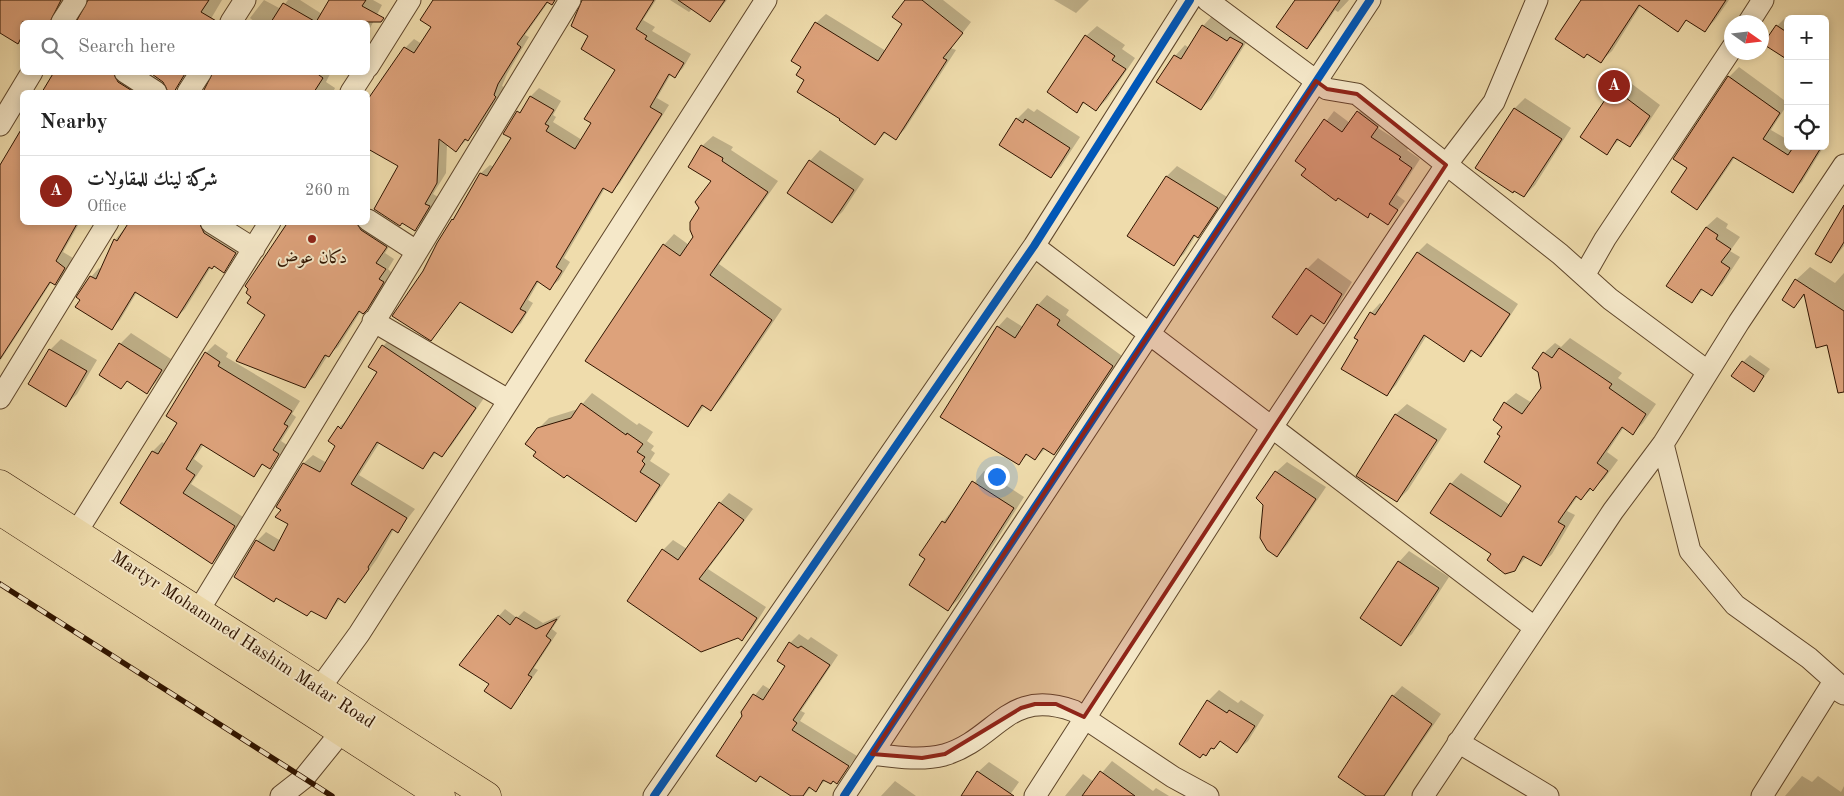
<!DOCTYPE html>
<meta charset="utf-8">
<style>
:root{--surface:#fff;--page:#f6f6f6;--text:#222;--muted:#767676;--line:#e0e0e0;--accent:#8f2418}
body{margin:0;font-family:"Old Standard TT",Amiri,serif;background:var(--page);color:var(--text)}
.controls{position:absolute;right:15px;top:15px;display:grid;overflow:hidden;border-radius:8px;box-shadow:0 2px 8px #0003}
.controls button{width:45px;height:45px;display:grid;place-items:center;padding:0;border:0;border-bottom:1px solid var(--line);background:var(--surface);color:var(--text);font:25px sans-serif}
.compass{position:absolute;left:1724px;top:15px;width:45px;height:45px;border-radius:50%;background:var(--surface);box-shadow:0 2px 8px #0003;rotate:104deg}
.you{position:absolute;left:996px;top:476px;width:18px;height:18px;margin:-12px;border:4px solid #fff;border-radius:50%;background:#1a73e8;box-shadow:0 0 0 8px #1a73e833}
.badge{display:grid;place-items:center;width:32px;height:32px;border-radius:50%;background:var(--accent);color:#fff;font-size:16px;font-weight:700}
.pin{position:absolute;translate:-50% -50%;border:2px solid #fff;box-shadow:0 1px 5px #0006}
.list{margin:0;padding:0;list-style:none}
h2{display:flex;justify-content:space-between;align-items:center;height:65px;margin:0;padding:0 20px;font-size:21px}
h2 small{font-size:16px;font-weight:400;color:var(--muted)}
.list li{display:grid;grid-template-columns:32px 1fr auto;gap:15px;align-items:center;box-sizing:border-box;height:70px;padding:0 20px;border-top:1px solid var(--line)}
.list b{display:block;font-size:19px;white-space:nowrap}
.list p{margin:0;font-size:16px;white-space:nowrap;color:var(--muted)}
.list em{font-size:16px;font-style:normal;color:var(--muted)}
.icon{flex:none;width:28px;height:28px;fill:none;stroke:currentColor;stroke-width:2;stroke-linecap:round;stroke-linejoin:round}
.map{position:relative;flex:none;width:1844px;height:796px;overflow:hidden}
.search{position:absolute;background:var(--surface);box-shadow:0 2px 8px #0003;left:20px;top:20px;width:350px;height:55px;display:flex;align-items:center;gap:12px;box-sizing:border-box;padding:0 18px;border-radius:8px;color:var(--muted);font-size:19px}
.panel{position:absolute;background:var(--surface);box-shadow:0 2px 8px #0003;left:20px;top:90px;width:350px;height:135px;border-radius:8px}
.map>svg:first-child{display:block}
</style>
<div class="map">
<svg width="1844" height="796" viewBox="0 0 1844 796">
<rect width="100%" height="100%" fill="#efdcac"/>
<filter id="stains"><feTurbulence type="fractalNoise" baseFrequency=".004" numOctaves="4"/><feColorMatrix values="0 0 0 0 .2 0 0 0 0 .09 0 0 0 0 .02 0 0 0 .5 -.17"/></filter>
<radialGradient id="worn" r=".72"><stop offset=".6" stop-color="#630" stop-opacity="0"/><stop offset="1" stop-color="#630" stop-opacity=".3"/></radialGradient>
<path fill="#0003" d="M0,0h63l-15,22h-26v16l-4,4 -18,-10z
M89,0h133l-13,22h-131l10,-15z
M264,0l17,9 7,-9h12l22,14 8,-14h43l9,5 -14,27v-10h-113l-5,-4z
M446,0h110l-4,3 -3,-2 -24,34 4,2 -22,37 -5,12 2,1 -27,43 -21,20 -9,-6 -1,29 -13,21 5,3 -14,23 -9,9 -15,-64 -32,-18v-46l37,-53 9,-9 8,5z
M583,0h73l-13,20 12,7 -3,4 39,23 -8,14 -8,8 -4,-2 -14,24 12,7 -49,78 -8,9 -7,-4 -41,70 6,4 -11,18 -9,8 -11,-7 -11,19 5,3 -12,20 -9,9 -51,-31 -30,38 -7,-67 14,-28 43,-71 9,-8 4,2 19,-29 -8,-5 26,-37 8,-8 22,13 -8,14 3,2 -3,5 29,18 10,-17 24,-54 -26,-33z
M670,0h57l-17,21 -18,-12 -3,3z
M907,0h36l28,22 -20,26 5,2 -51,79 -9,9 -10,-6 -11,12 -33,-25 -36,-39 -4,-14 14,-43 10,-9 60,37 17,-27z
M1054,0h35l-13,13z
M1297,0h52l-11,12 -3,-2 -19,28 -9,9z
M1583,0h146l-14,20 -11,11 -16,-12 -11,11 -36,-25 -29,46 -11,10z
M1213,15l39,18 -40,65 -11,11 -26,-53 10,-11 4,3 14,-22z
M1784,19l4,3v32l-11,-28z
M1097,26l28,19 -3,4 13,9 -28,41 -11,11 -11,-8 -9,9 10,-75z
M1739,67l49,36 -17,27 17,10v6h36l-22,36 -10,9 -57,-34 -29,42 -10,10 -7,-41 -14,-9 54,-82z
M54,72h73l25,20h-110z
M151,72h37l-12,14z
M214,72h117l-5,10 9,6 -2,4h-128z
M1624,78l36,27 -20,30 -10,11 -10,-7 -14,14 8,-64z
M1525,98l46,30 -36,57 -11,11 -48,-29 39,-59z
M1366,103l20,15 -8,10 31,20 -2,2 13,9 -23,36 8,6 -17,22 -17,-11 -3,4 -72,-55 38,-50 16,12z
M1028,108l6,4 3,-3 43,28 -19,29 -10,11 -34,-58z
M22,131v91h58l-17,30 10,6 -9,16 -9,9 -3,-2 -52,80v-198l2,1z
M713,136l20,11 -2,3 47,31 -59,83 63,45 -61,90 -10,10 -6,-4 -17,21 -24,-181 10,-11 15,11 5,-8 7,-29 11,-28 -10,-34z
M1825,136l4,3 -4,6z
M820,150l44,29 -21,32 -11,11 -22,-61z
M1177,166l50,31 -19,28 -10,11 -2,-1 -12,19 -11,10 -7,-87z
M1844,205v41l-13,16 -14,-9z
M1717,217l11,7 -2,4 14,9 -10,14 10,6 -17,26 -11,11 -8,-5 -12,12 14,-74z
M130,222h81l32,22 -19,27 -9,-6 -4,2 -26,42 -8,8 -40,-25 -17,28 -8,8 -21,-51 8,-9 2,2 14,-30z
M290,222h78l27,15 -10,16 9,6 -6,10 4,4 -16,27 -13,12 -2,-1 -23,36 -10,8 -14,22 -10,9 -38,-72z
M1427,243l91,61 -28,42 -9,9 -7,-5 -10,10 -37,-25 -31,50 -9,10 -27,-55 11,-27 9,-10 3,2 35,-53z
M1318,258l34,24 -18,30 -10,11 -11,-8 -16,19 10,-65z
M1810,267l25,16 9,-10v93l-16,-22 -23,-49 -11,11 2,-26z
M1047,295l22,15 -3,5 56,41 -58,88 -10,10 -9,-5 -10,10 -7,-5 -9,9 -21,-136 9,-10 16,10 15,-22z
M131,333l40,26 -14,22 -10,11 -19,-12 -7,7 -1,-43z
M392,337l92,61 -33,48 -9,9 -6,-3 -13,16 -43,-26 -21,33 56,34 -18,23 -3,-3 -17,30 -24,33 -8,9 -5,-2 -15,19 -68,-77 9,-9 15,9 9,-17 -7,-15 -5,-3 26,-43 9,-8 14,8 10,-18 2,-18 10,-8 30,-47 -10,-5 14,-21z
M1570,338l52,35 -4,5 38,26 -13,19 -10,10 -9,-6 -17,25 11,8 -14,19 -23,19 -3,-2 -11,15 8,4 -23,39 -11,11 -14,-9 -12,14 -22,-16 -42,-70 10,-11 49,32 13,-19 -21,-51 3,-32 11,-10 16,10 10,-15 2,-35 11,-10 6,4z
M61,339l36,21 -20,34 -11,11 -36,-22 20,-33z
M215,344l13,9 -2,4 74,44 -8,13 4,3 -15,24 6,4 -17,22 -6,-4 -11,12 -49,-31 -10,15 9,7 -12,18 52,33 -22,37 -9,9 -91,-60 32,-52 9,-9 3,2 14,-21 27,-70z
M1750,355l20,14 -16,21 -11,-28z
M592,393l45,32 2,-2 14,9 -6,9 7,5 -3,4 4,3 -5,8 20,13 -24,35 -10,11 -98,-68v-23l11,-11 29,-9z
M1407,404l40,25 -39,61 -11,11 -39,-26 38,-61z
M1287,462l39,25 -39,58 -10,11 -1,-84z
M984,471l40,26 -65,102 -11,10 -21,-50 16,-37z
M729,493l24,16 -45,60 58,38 -14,22 -10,10 -113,-38 34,-51 10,-10 14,9 33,-46z
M1409,551l40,26 -37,57 -11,10 -2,-82z
M505,609l12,9 7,-7 19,12 18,-8 -9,14 5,4 -23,35 4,2 -27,37 -20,-23 8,-68z
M799,634l9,6 3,-3 27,18 -37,56 4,2 -5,8 57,35 -20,26 -12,-1 -10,9 -4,-3 -7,9h-11l-32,-20 -5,5 -14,-69 21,-27 8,5 16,-24 3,-23z
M1402,686l39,28 -54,79 -3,3h-16l25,-100z
M1219,690l19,13 3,-3 23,15 -16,26 -11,10 -16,-10 -21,16 8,-56z
M1112,761l41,30 3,-3 13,8h-104l18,-22 11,8z
M989,762l30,20 -10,14h-47l16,-24z
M1802,776l10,6 6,-6 23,16 3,-6v10h-59z
M895,781l21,15h-35z"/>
<path fill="#dda27b" stroke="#2f1400" d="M0,0h61l-11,22h-28v14l-4,8 -18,-11z
M88,0h121l-8,12 17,10h-142z
M329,0h37l-4,6 22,12 -3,4h-65z
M433,0h122l-3,5 -5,-3 -30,42 4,3 -23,37 -4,11 2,2 -28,44 -3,-2 -9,13 -17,-13 -2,44 -12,21 5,2 -15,25 -13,-8 -2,3 -26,-17 24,-43 -30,-17v-50l36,-52 10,6 17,-26 -11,-7z
M582,0h72l-18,29 11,7 -2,3 39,24 -9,15 -6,-4 -19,33 12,7 -50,79 -9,-5 -47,79 6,4 -12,19 -13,-9 -17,28 6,3 -14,21 -52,-31 -29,39 -39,-25 31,-45 14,-28 15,-24 1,1 27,-47 7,3 24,-38 -8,-4 14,-23 3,2 10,-17 24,14 -9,14 4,2 -3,5 29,18 16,-26 -7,-4 31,-49 -34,-21 7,-13 -17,-10z
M678,0h47l-15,22z
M905,0h17l41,33 -20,25 4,2 -51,80 -12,-8 -9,13 -36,-25 1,-1 -43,-27 7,-12 -8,-5 5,-8 -10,-6 24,-39 63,39 24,-37 -10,-7z
M1295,0h45l-33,49 -31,-22z
M1581,0h145l-21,32 -19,-12 -8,12 -39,-27 -38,58 -14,-9 -3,4 -29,-19z
M283,3l33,19h-45z
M1202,25l25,16 3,-4 13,7 -42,66 -45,-28 18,-27 7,4z
M1776,25l12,8v27l-25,-16z
M1085,35l30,21 -3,4 14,9 -30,42 -13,-9 -6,11 -30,-21z
M54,72h59l5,10 16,10h-92z
M149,72h37l-12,20h-6l-5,-10z
M213,72h102l8,6 -9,14h-111z
M1728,76l52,37 -17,26 25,16 6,-9h28l-29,47 -60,-36 -36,53 -26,-18 16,-24 -14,-9z
M1613,88l37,28 -20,31 -13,-8 -10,16 -27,-18z
M1514,108l48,31 -38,58 -10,-6 -1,2 -38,-25z
M1357,111l21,16 -7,10 30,20 -2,2 13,9 -23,36 9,6 -10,15 -18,-12 -2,5 -30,-20 -2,3 -35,-26 5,-6 -11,-8 29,-42 18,13z
M1016,118l7,5 2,-4 45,29 -19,30 -52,-33z
M22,128v94h56l-22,39 9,7 -10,17 -5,-3 -50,77v-194z
M701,145l22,13 -1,3 46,31 -58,83 62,45 -61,91 -9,-6 -14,22 -103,-66 78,-117 17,12 13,-19 -3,-7v-8l9,-14 -4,-6 16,-21 -23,-14z
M809,160l45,30 -22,33 -45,-30z
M1166,176l52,32 -20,30 -4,-3 -20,31 -47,-30z
M1844,205v37l-13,21 -16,-9z
M129,222h70l5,11 32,20 -12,20 -10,-7 -2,3 -3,-2 -32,51 -42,-26 -23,38 -37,-23 5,-7 -4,-3 14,-21 6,3 18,-40 3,2z
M288,222h68l5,8 26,17 -11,16 10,6 -7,10 5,3 -17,28 -4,4 -4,-3 -30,46 -4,-2 -20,33 -69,-27 29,-46 -18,-12 4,-6 -5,-4 2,-4 -3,-3z
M1706,227l12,8 -2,4 15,10 -10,13 9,6 -18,28 -11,-7 -9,14 -26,-17z
M1417,252l93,62 -29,43 -10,-7 -7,12 -40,-27 -37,61 -46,-27 17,-29 -4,-2 16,-26 5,3z
M1306,268l36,26 -18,30 -13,-9 -14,20 -25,-18z
M1795,279l49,32v81l-6,1 -11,-48 -11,3 -12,-54 -10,14 -12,-8z
M1037,304l23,16 -3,5 56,41 -59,89 -11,-7 -8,12 -9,-6 -7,11 -79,-48 57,-91 18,12z
M119,343l43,27 -15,24 -20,-13 -6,8 -22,-14z
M382,345l94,63 -34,49 -8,-5 -11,17 -46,-27 -26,42 56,34 -9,15 -6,-4 -24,38 1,2 -24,34 -7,-5 -12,21 -15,-8 -4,5 -31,-18 -2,4 -40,-25 22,-37 18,11 14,-27 -13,-7 6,-7 -5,-3 27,-44 17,9 15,-26 -7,-5 10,-15 3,3 36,-57 -9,-5z
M1559,348l53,36 -3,4 37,26 -13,21 -11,-8 -25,36 11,8 -15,20 -3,-3 -9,12 -5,-4 -18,26 7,4 -24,40 -18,-10 -8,15 -10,3 -18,-14 4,-6 -61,-41 20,-30 51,34 20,-31 -37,-24 16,-26 -3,-2 5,-7 -9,-7 11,-18 18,12 19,-26 -3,-16 -6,-4 11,-16 9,6z
M49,349l38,22 -21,36 -38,-23z
M205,352l15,10 -2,4 74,45 -8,13 4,2 -15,24 6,4 -9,15 -8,-5 -8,13 -53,-33 -15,25 9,6 -12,18 52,33 -23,38 -92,-61 32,-52 6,3 19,-31 -11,-7z
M1742,361l22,15 -10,16 -23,-16z
M581,403l45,32 1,-2 16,11 -6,8 8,5 -3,4 3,3 -5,8 20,13 -24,37 -69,-47 -3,3 -31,-22 3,-4 -11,-8 12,-16 34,-10z
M1395,414l42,26 -40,62 -41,-26z
M1275,471l41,28 -39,58 -10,-7 -7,-12 3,-33 -7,-7z
M972,481l42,27 -66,103 -39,-26 16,-26 -6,-4 23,-34 3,2z
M719,502l25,18 -45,59 58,39 -15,23 -4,-3 -37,14 -74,-51 35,-52 16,11z
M1398,561l41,27 -38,58 -41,-28z
M498,615l12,10 6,-8 20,12 21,-10 -11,17 5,4 -23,35 4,2 -21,32 -27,-18 5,-7 -30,-19z
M789,642l9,6 3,-2 29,19 -37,55 4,3 -5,7 57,36 -12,18 -4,-3 -2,3 -8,-4 -7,12 -7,-5 -6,9h-12l-31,-20 -4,6 -40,-26 26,-40 -1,-4 12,-18 10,6 22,-34 -8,-5z
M1392,695l40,29 -48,72h-18l-28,-19z
M1207,700l20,13 2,-3 26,16 -18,27 -17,-12 -6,8 -3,-1 -5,8 -3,-2 -3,4 -21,-14z
M977,771l37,25h-53z
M1100,771l35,25h-53z"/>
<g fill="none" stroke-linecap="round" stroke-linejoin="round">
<defs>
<path id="street" d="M1207,0l120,89 30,5 203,160 50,45 97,72
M62,22l14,-22
M231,22l14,-22
M1749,22l14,-22
M368,67l42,-67
M125,72l31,20
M188,92l13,-20
M351,92l13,-20
M0,125l32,-53
M368,220l48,31
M211,222l43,27
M1034,246l500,381
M1585,274l20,-35 127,-191
M373,321l135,79
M0,398l108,-176
M1663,444l27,107 45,54 74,53 27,24 -5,4 13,8
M76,533l194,-311
M191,623l379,-623
M319,689l40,-55 407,-634
M1458,742l90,54
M872,754c24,3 49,7 72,1 54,-16 63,-68 130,-44l99,66 35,19
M281,796l23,-18 38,-47
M654,796l380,-550 156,-246
M844,796l526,-796
M1035,796l237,-369 174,-262 48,-63 43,-102
M1423,796l190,-285 50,-67 76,-122 105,-157
M1762,796l69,-110"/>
<path id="primary" d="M0,484l487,312
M0,511l441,285"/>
</defs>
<use href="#street" stroke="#5f462b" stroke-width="23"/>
<use href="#primary" stroke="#2f1400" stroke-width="29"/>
<use href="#street" stroke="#f5e8c9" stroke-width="21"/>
<use href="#primary" stroke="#efdcac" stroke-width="28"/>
<defs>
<path id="rail" d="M0,584l332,212"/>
</defs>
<use href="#rail" stroke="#2f1400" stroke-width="5.5"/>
<use href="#rail" stroke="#f5e8c9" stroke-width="4" stroke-dasharray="11" stroke-linecap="butt"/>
<defs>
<path id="cycleway" d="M654,796l380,-550 156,-246
M844,796l526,-796"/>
</defs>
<use href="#cycleway" stroke="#f5e8c9" stroke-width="11"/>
<use href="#cycleway" stroke="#0057b8" stroke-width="8"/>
</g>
<path fill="#8f2418" fill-opacity="0.2" stroke="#8f2418" stroke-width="4" stroke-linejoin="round" d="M1316,81l11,8 30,5 89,71 -362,552 -28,-13h-21l-14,4 -76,46 -23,4 -50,-4z"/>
<circle fill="#8f2418" stroke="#f5e8c9" stroke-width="2" cx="312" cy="239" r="5"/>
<g text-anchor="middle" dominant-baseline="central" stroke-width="4" stroke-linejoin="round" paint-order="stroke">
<g font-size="18" fill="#2f1400" stroke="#f5e8c9">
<text x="312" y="258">دكان عوض</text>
</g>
<g font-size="18" fill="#2f1400" stroke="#f5e8c9">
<text transform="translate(243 640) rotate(33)">Martyr Mohammed Hashim Matar Road</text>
</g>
</g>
<rect width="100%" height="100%" filter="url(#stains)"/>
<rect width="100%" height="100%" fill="url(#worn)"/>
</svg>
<div class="controls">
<button>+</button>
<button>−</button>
<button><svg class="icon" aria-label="locate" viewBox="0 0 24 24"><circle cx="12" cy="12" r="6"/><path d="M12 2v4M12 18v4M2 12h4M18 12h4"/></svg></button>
</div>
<svg class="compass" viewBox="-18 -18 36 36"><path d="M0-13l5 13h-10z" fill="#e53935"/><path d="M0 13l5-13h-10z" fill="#767676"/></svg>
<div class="you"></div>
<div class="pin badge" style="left:1614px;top:86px">A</div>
<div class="search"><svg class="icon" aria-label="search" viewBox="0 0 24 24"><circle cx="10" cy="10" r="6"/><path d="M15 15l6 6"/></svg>Search here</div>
<section class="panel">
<h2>Nearby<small></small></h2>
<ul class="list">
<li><span class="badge">A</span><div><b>شركة لينك للمقاولات</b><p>Office</p></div><em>260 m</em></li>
</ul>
</section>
</div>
